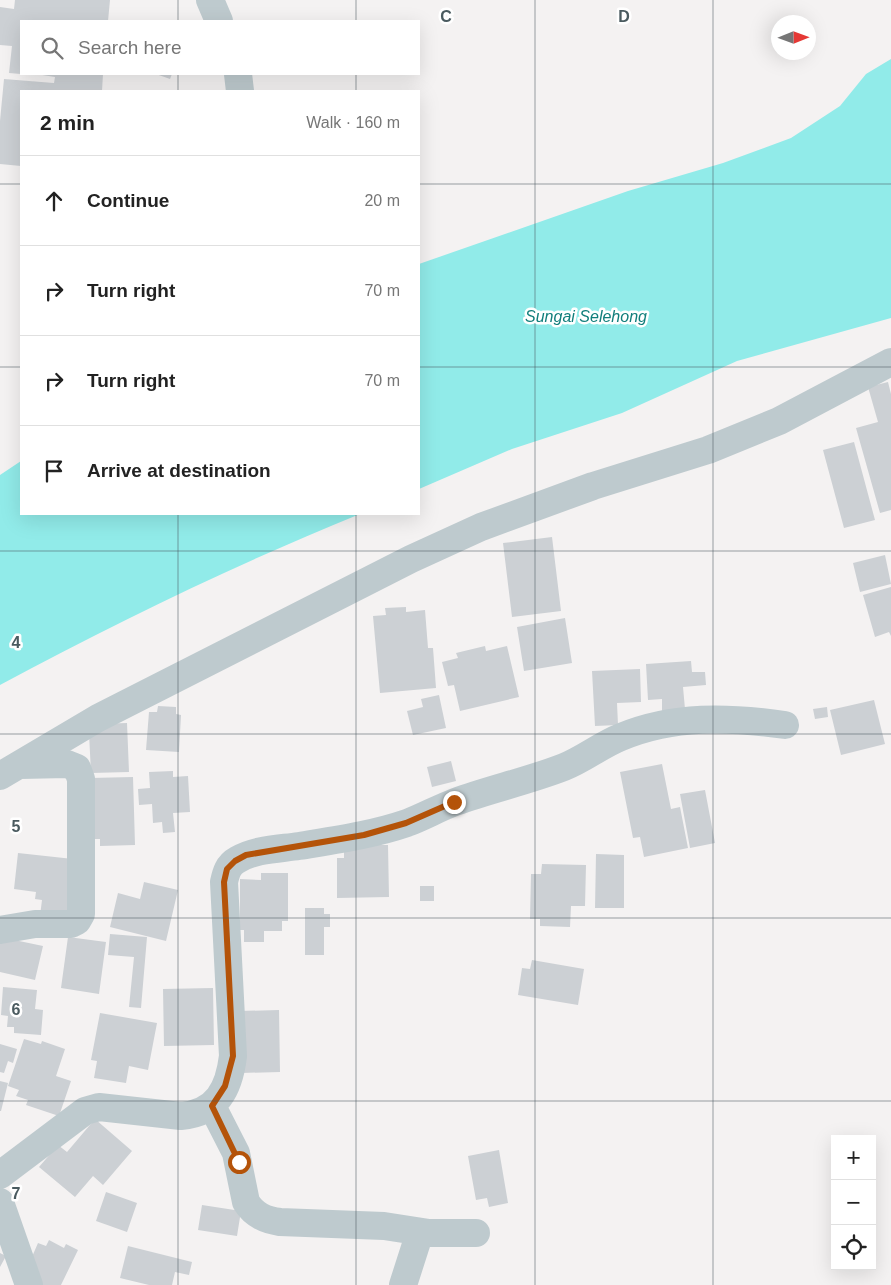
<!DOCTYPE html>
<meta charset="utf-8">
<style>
:root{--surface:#fff;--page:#f6f6f6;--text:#222;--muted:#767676;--line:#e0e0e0}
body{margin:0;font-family:Arial,sans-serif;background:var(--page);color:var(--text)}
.controls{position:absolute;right:15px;bottom:15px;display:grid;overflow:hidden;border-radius:0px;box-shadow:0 5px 20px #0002}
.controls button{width:45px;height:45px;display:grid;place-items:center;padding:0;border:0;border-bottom:1px solid var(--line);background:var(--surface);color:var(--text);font:25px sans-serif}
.compass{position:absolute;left:771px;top:15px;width:45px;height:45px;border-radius:50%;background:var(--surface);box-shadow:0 5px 20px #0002;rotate:89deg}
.stop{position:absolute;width:15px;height:15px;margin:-11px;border:4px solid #b45309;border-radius:50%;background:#fff}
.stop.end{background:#b45309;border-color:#fff;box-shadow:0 1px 5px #0008}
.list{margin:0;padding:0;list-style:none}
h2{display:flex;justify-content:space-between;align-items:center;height:65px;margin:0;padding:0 20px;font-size:21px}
h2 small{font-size:16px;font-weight:400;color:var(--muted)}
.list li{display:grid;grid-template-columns:32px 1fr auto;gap:15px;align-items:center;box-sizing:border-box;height:90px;padding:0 20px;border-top:1px solid var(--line)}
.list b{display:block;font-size:19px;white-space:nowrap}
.list em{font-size:16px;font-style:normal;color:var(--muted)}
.icon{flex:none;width:28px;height:28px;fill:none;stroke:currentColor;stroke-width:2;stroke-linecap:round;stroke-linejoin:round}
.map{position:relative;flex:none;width:891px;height:1285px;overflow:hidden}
.search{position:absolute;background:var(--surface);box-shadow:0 5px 20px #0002;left:20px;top:20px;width:400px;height:55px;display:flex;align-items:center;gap:12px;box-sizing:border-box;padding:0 18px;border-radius:0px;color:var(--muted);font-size:19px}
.panel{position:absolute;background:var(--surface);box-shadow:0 5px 20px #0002;left:20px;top:90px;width:400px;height:425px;border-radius:0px}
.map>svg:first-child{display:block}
</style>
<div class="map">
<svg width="891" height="1285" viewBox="0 0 891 1285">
<rect width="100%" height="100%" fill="#f4f2f2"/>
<path fill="#91ebe9" d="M891,59v259l-154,43 -115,52 -110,36 -93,40v-225l209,-73 95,-28 68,-25 49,-32 26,-32z
M21,461v53h339c-123,50 -243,108 -360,171v-210z"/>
<path fill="#ccd0d4" d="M15,0h95l-2,21h-87v53l-12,-1 3,-27 -12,-1v-38l14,2z
M36,74h67l-1,17h-81v75l-21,-2v-43l4,-42 50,4 1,-6z
M156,74h16l-2,5z
M888,382l3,12v116l-11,3 -24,-85 22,-6 -10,-35z
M854,442l21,78 -31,8 -21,-78z
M552,537l9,74 -49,6 -9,-74z
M885,555l6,29 -31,8 -7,-29z
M891,587v49l-2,-4 -14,5 -12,-42z
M406,607v5l19,-2 3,38h5l3,40 -56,5 -7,-77 13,-1 -1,-7z
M565,618l7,45 -48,8 -7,-44z
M485,646l1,5 21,-5 12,51 -59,14 -6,-26 -6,1 -6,-24 16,-4 -2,-5z
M691,661l1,11h13l1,13 -23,2 2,22 -23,2v-12l-14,1 -2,-36z
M640,669l1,33 -24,1 1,22 -23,1 -3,-55z
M439,695l7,33 -33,7 -6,-24 16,-4 -2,-8z
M874,700l11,44 -44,11 -11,-45z
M158,706l18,1v7l5,1 -2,37 -33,-2 3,-38h8z
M827,707l1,10 -13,2 -2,-10z
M127,723l2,49 -38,1 -2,-40 7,-9z
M451,761l5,20 -24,6 -5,-20z
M662,764l9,45 9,-2 8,41 -44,9 -4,-20 -7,1 -13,-66z
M173,771v6l15,-1 2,36 -17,1 2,19 -12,1 -1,-11 -9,1 -1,-19 -13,1 -1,-16 12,-1 -1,-16z
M133,777l2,68 -35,1v-7h-8l-2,-61z
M705,790l10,53 -25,5 -10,-54z
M344,845h44l1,52 -52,1v-40h7z
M18,853l55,6 -7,60 -26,-3 2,-16 -7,-1 1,-7 -22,-3z
M596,854l28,1v53h-29z
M542,864l44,1 -1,41h-14l-1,21 -30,-1v-7h-10l1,-45h10z
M261,873h27v48h-6v10h-18v11h-20v-12h-4v-51l21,1z
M144,882l34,8 -12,51 -56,-14 8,-34 22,6z
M420,886h14v15h-14z
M305,908h19v6h6v13h-6v28h-19z
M110,934l37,3 -6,71 -12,-1 5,-50 -26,-2z
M0,937l43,9 -8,34 -35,-8z
M68,937l38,5 -7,52 -38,-6z
M532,960l52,9 -6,36 -60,-10 4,-27 8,1z
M3,987l34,3 -2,19 8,1 -2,25 -27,-2v-6h-7l1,-11 -7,-1z
M213,988l1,57 -50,1 -1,-57z
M279,1010l1,62 -39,1 -2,-62z
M100,1013l57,10 -9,47 -19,-4 -3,17 -32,-5 3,-17 -6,-1z
M24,1039l17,5 1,-3 23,8 -9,27 15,5 -12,35 -33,-11 2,-5 -12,-4 3,-6 -11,-4z
M0,1044l17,5 -4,14 -5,-2 -4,12 -4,-1z
M0,1081l8,2 -7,28h-1z
M95,1119l37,32 -29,34 -10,-9 -18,21 -36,-30 19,-22 9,7z
M499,1150l9,53 -19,4 -2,-9 -11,2 -8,-44z
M106,1192l31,11 -10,29 -31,-11z
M202,1205l39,6 -4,25 -39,-6z
M49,1240l15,8 2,-4 12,6 -17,35h-21l-12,-19 10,-23 8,3z
M128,1246l64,16 -3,13 -14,-3 -3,13h-23l-29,-7z
M0,1253l6,3 -6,11z"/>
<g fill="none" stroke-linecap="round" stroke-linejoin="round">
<path stroke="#becace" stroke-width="28" d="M210,0l9,21
M238,74l2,17
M0,776l98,-58 313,-159 70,-32 112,-41 115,-36 71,-29 112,-59
M0,930l35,-6h36l6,-3 4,-7v-135l-4,-11 -10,-4 -47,1
M212,1106l24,47 10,49c8,13 19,18 34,20l104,4 45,7h47
M0,1175l85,-64 14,-4 82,9c36,-3 48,-27 52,-60l-9,-174c2,-9 4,-17 13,-22 18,-11 42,-11 62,-14 36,-6 73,-11 108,-23 16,-6 32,-15 48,-21 36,-13 73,-21 109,-35 20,-8 37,-22 57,-30 53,-22 107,-20 164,-12
M0,1202l29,83
M403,1285l17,-53"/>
</g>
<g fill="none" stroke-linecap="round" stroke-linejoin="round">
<path stroke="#b45309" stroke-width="6" d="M239,1162l-27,-56 13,-20 8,-30 -9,-174 3,-13 8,-8 11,-6 118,-20 42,-12 48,-21"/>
</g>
<path fill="none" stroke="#4a5a5f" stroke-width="1" stroke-opacity="0.55" d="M178,0v21M356,0v21M535,0v1285M713,0v1285M178,74v17M356,74v17M0,184h21M419,184h472M0,367h21M419,367h472M178,514v771M356,514v771M0,551h891M0,734h891M0,918h891M0,1101h891"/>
<g text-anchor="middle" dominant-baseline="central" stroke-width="5" stroke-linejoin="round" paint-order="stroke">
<g font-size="16" font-style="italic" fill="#107e7b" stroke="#fff">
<text x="586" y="316">Sungai Selehong</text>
</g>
</g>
<g font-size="16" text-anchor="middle" font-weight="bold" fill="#4a5a5f" stroke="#fff" stroke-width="5" stroke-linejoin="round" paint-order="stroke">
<text x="446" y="22">C</text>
<text x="624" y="22">D</text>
<text x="16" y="648">4</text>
<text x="16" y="832">5</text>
<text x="16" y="1015">6</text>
<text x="16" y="1199">7</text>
</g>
</svg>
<div class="controls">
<button>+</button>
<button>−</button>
<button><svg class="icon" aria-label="locate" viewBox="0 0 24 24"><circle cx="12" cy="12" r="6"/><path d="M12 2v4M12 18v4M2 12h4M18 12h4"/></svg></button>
</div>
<svg class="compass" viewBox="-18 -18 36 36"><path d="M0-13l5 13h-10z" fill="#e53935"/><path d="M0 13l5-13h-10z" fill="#767676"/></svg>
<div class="stop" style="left:239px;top:1162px"></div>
<div class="stop end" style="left:454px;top:802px"></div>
<div class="search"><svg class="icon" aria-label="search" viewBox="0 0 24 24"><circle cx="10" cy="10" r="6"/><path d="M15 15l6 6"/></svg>Search here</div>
<section class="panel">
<h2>2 min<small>Walk · 160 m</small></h2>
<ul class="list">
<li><svg class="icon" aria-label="ahead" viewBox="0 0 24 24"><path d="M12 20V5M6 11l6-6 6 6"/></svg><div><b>Continue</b></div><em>20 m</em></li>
<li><svg class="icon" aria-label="right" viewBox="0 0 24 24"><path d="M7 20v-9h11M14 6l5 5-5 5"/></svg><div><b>Turn right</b></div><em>70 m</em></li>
<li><svg class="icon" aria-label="right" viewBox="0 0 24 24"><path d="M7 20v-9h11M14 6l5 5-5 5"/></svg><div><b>Turn right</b></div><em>70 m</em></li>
<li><svg class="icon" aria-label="arrive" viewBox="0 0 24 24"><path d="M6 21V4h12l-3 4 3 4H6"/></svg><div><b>Arrive at destination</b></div></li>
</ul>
</section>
</div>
